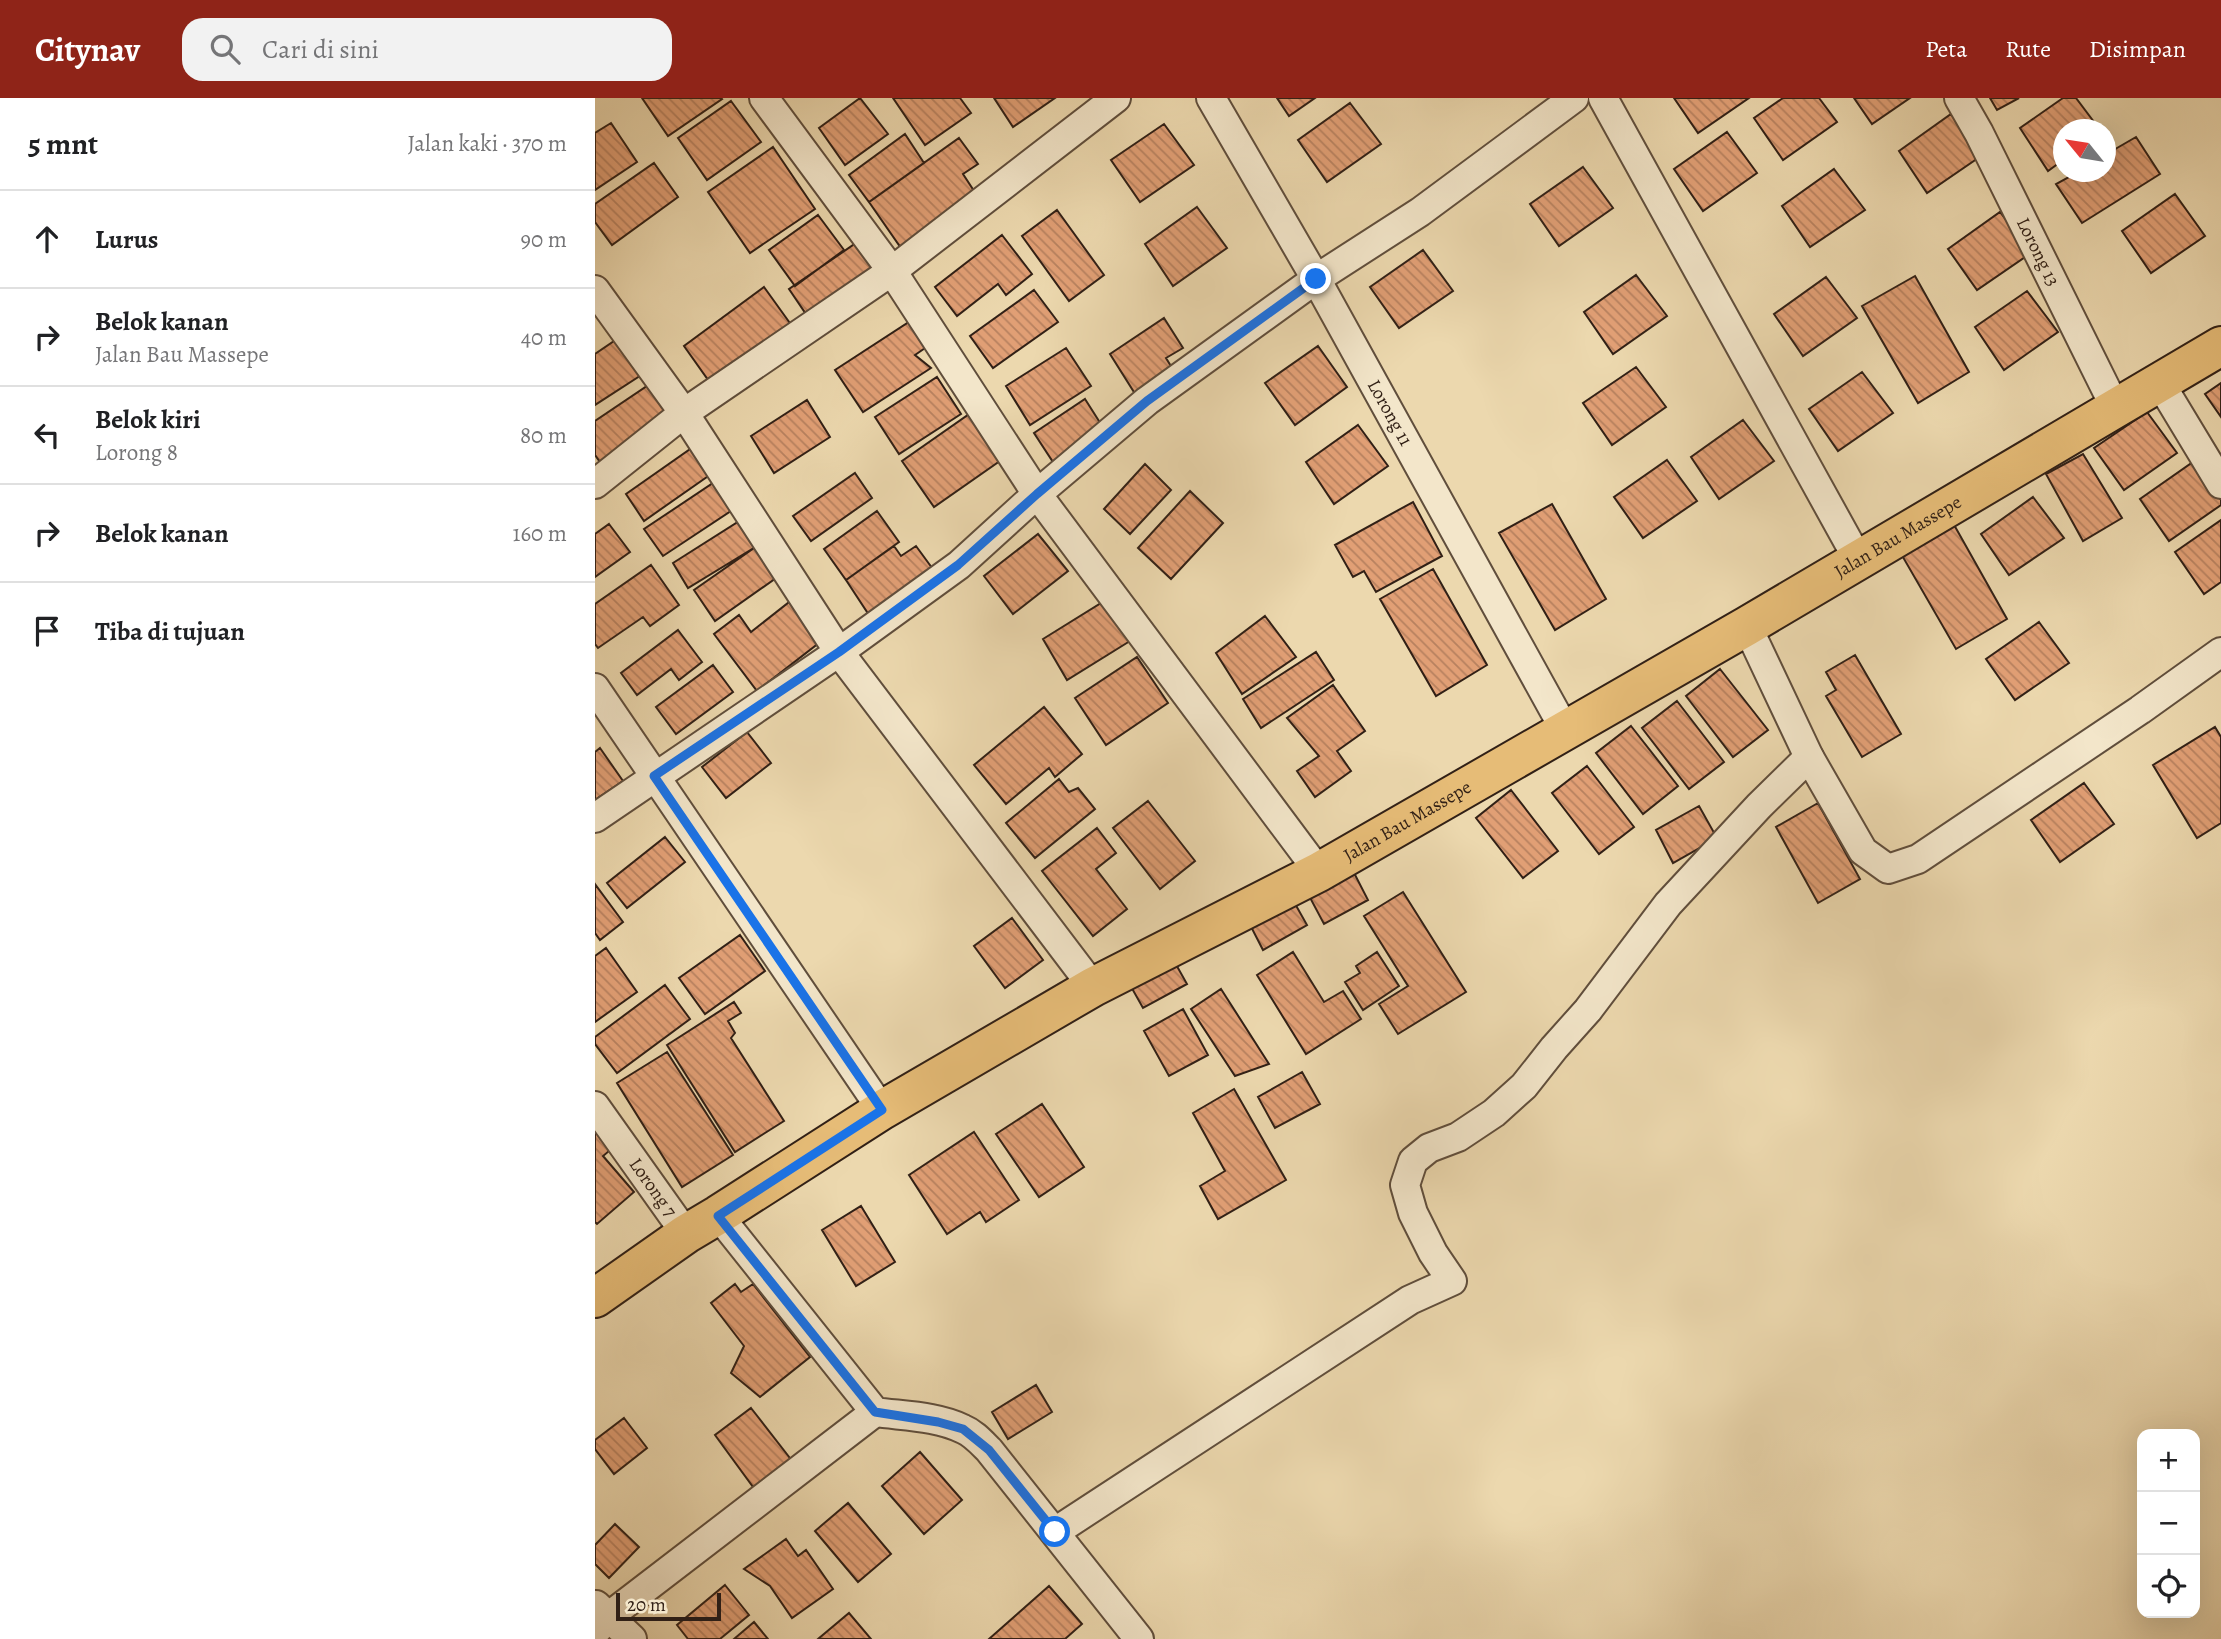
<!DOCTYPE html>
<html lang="id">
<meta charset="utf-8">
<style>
:root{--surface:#fff;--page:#f2f2f2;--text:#202124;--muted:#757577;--line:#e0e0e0;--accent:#8f2418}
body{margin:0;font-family:Alegreya,serif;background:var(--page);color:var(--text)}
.controls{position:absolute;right:21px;bottom:21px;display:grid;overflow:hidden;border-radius:14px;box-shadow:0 7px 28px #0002}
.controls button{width:63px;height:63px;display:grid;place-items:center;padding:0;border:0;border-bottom:2px solid var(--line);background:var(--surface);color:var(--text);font:35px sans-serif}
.compass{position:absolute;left:1458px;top:21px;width:63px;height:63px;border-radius:50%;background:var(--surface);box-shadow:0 7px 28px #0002;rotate:300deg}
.scale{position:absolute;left:21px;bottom:18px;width:105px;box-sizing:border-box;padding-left:7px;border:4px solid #312016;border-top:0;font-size:19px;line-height:24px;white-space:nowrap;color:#312016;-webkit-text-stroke:5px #f3e6ca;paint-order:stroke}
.stop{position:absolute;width:21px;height:21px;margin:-16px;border:5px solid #1a73e8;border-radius:50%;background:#fff}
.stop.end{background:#1a73e8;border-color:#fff;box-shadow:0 2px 7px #0008}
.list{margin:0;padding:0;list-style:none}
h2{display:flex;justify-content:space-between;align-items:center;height:91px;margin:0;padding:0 28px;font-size:30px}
h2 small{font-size:23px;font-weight:400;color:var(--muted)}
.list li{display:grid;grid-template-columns:46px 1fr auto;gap:21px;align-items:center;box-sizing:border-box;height:98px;padding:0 28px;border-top:2px solid var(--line)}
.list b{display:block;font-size:26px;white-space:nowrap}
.list p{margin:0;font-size:23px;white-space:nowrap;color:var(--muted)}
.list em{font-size:23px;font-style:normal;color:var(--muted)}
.icon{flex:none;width:38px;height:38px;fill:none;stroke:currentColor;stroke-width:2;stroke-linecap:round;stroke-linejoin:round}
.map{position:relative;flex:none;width:1626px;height:1541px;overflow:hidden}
header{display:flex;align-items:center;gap:42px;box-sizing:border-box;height:98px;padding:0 35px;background:var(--accent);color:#fff}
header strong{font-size:33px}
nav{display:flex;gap:38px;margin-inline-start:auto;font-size:24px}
.search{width:490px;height:63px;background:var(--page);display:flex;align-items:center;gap:18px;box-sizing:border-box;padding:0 24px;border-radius:21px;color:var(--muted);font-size:26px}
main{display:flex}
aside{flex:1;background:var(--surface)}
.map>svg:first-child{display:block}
</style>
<header>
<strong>Citynav</strong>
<div class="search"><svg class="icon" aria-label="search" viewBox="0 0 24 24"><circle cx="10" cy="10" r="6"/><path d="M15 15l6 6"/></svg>Cari di sini</div>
<nav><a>Peta</a><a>Rute</a><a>Disimpan</a></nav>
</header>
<main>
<aside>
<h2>5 mnt<small>Jalan kaki · 370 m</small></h2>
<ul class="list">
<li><svg class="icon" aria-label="ahead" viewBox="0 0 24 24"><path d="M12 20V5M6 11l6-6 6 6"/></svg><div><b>Lurus</b></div><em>90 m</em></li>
<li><svg class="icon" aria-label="right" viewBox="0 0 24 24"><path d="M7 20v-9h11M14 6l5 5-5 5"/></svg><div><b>Belok kanan</b><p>Jalan Bau Massepe</p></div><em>40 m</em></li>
<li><svg class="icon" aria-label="left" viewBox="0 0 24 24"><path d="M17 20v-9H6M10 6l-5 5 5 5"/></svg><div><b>Belok kiri</b><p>Lorong 8</p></div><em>80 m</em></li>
<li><svg class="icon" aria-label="right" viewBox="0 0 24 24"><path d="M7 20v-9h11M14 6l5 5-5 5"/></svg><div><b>Belok kanan</b></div><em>160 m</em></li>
<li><svg class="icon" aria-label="arrive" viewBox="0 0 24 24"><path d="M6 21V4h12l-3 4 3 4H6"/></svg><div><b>Tiba di tujuan</b></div></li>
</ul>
</aside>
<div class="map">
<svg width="1626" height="1541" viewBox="0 0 1626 1541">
<defs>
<pattern id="building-back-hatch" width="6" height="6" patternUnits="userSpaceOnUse" patternTransform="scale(1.75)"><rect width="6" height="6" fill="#e19f75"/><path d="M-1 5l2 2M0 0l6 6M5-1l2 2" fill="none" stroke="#b7815f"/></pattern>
</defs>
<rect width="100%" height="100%" fill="#ecd8ae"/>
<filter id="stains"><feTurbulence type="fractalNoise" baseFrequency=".00286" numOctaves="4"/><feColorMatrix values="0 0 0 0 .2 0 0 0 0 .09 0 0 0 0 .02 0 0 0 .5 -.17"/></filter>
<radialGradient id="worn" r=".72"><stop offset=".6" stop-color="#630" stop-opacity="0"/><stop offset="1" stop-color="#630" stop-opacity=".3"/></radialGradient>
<path fill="url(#building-back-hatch)" stroke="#312016" stroke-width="2" d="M47,0h79l1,1 -54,37z
M265,0l28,36 -43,31 -26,-37z
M298,0h67l11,15 -46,32z
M399,0h61l-42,29z
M682,0h38l-26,18z
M1079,0h75l-51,35z
M1188,0h36l18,24 -54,38 -29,-42z
M1259,0h56l-38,26z
M1395,0h29l-22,12z
M1468,0h13l24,32h-37v30l-15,11 -28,-43z
M136,3l30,41 -54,38 -29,-42z
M755,5l31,41 -54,38 -29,-42z
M1356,16l30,42 -54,37 -28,-42z
M16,25l26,39 -42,28v-57z
M569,26l30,41 -54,37 -29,-42z
M1132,34l30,41 -54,38 -29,-42z
M310,36l19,29 -55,39 -20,-27z
M1541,39l24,37 -78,49 -26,-39 22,-12h27v-17z
M364,40l19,26 -15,10 13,20 -75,54 -32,-46z
M178,49l42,62 -65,44 -42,-61z
M59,65l24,34 -66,48 -17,-23v-18z
M988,69l30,41 -54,38 -29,-42z
M1239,71l31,41 -55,37 -28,-41z
M1580,96l30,42 -54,37 -29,-42z
M602,109l30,41 -54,38 -28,-42z
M462,112l47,65 -35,26 -47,-65z
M1405,114l31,41 -54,37 -29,-41z
M223,117l26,35 -49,36 -26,-36z
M407,137l30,39 -26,21 -8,-11 -41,32 -22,-29z
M261,145l19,28 -67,46 -19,-28z
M828,152l30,41 -54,37 -29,-41z
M1041,177l31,41 -54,38 -29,-42z
M1320,178l54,96 -51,31 -56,-97z
M1231,179l31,41 -54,38 -29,-42z
M169,189l28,39 -81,58 -27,-38z
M439,192l24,32 -65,46 -23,-32z
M1432,193l31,41 -54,38 -29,-43z
M569,220l19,30 -17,10 11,18 -38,24 -29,-46z
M317,222l16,26 -13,9 16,13 -68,44 -28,-42z
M28,237l23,37 -51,33v-51z
M723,248l29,41 -52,38 -30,-42z
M471,250l25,38 -61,39 -24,-39z
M1041,269l30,40 -54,38 -29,-42z
M1267,274l31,41 -55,38 -29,-42z
M342,279l24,37 -62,40 -24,-37z
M1626,285v34l-16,-23z
M55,286l20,30 -70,48 -5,-7v-34z
M490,301l19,30 -51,33 -19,-29z
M212,302l23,37 -56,36 -23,-37z
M380,312l32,46 -73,51 -32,-46z
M1552,314l30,41 -53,37 -30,-42z
M1148,322l31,41 -55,38 -28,-42z
M763,327l30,41 -54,38 -28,-42z
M101,347l18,27 -70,49 -18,-27z
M1488,356l39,64 -39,23 -37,-67z
M1072,362l30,41 -54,37 -29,-41z
M1598,364l28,38v5l-52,36 -29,-42z
M550,366l26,26 -41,44 -26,-25z
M260,375l17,25 -61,43 -18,-25z
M124,381l18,28 -74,49 -19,-27z
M595,393l33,32 -52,56 -33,-31z
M1438,399l31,41 -55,37 -28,-41z
M818,404l29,54 -66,36 -12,-21 -11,6 -18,-32z
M957,406l54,95 -51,31 -56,-97z
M282,413l22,31 -53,38 -22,-31z
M146,422l16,26 -69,42 -15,-25z
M1626,422v62l-17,12 -29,-42z
M1358,425l54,96 -51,30 -56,-97z
M14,426l21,28 -35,25v-43z
M443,436l30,37 -55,43 -29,-38z
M162,448l22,30 -64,45 -21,-31z
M299,448l7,10 15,-10 19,26 -64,46 -25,-38z
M56,467l28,40 -29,21 -7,-9 -45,31 -3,-4v-40z
M838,471l54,96 -51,31 -56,-97z
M198,501l31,40 -67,52 -43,-57 25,-19 12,17z
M511,502l24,41 -63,39 -24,-41z
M670,518l31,41 -54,37 -26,-41z
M1444,524l30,41 -54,37 -29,-41z
M83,532l24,32 -23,18 -8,-11 -34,26 -16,-22z
M721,554l18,28 -73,48 -18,-29z
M1260,557l46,79 -39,23 -36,-61 10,-6 -10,-18z
M542,559l31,46 -62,42 -31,-47z
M118,567l20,27 -57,42 -20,-27z
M1125,571l48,61 -35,27 -47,-61z
M738,587l32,46 -28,20 14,20 -36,26 -18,-26 22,-15 -32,-38z
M1082,603l47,61 -35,27 -47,-61z
M449,609l38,47 -27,23 -6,-9 -43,36 -32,-39z
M1036,628l47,60 -35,28 -47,-61z
M1620,629l6,10v86l-24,15 -44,-73z
M152,634l24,31 -45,35 -24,-31z
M5,650l23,33 -28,19v-48z
M992,668l47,61 -35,27 -47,-61z
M464,681l10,13 9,-4 17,21 -60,49 -29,-35z
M1489,685l30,41 -54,38 -29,-42z
M916,692l47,61 -35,27 -47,-60z
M553,703l47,60 -35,28 -47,-61z
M1223,705l42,76 -42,24 -42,-76z
M1104,708l18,32 -44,25 -17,-33z
M502,730l19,25 -20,16 31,40 -34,27 -51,-65z
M70,739l20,25 -58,46 -20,-25z
M756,769l17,33 -44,24 -17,-32z
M0,786l28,38 -23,18 -5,-7z
M808,794l63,100 -68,42 -19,-30 29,-18 -44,-70z
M694,795l18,32 -44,25 -17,-33z
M417,820l31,42 -38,28 -31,-42z
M145,837l25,36 -60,43 -26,-36z
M11,850l31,44 -42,30v-66z
M574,854l18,32 -44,24 -18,-32z
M698,854l31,50 19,-11 18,28 -55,35 -49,-79z
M782,854l22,34 -36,24 -18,-28 15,-9 -4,-7z
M70,887l25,34 -73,54 -22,-29v-7z
M626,891l48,75 -34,12 -44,-67z
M139,904l7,11 -13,8 7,12 -4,5 53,83 -49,31 -68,-107z
M588,911l25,46 -39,21 -25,-45z
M72,954l66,103 -51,32 -65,-104z
M707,974l18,32 -45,24 -17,-31z
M639,991l52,91 -68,39 -18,-33 25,-15 -32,-58z
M447,1006l42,63 -45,30 -43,-63z
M0,1025l20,23 -12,10 31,36 -37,32 -2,-2z
M379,1034l45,68 -33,22 -6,-10 -33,22 -38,-59z
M266,1108l34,56 -39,24 -34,-56z
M140,1186l6,8 12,-8 57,73 -50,40 -29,-24 13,-27 -33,-43z
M441,1287l16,27 -44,27 -16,-27z
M156,1310l42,54 -37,29 -41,-56z
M29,1320l23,30 -33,26 -19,-25v-9z
M325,1354l42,48 -38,34 -42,-48z
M253,1405l43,51 -33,28 -43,-51z
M20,1426l24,23 -30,31 -14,-14v-19z
M191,1441l12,17 8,-6 27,39 -41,29 -22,-32 -26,-17z
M130,1487l24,30 -29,24h-32l-11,-14z
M454,1488l33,38 -17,15h-76z
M254,1515l22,26h-53z
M159,1524l14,17h-34z"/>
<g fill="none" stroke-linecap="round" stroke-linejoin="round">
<defs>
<g id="street">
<path d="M169,0l128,173 145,223 282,378"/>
<path id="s1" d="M616,0l105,181 249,451"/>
<path d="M1008,0l256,463"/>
<path id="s2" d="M1364,0l20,35 137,276"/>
<path d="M0,192l89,123 155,239 254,335"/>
<path d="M1565,285l61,101"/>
<path d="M0,386l89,-71 208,-142 224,-173"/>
<path d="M1152,528l62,131 54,94 25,18 30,-10 222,-149 81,-58"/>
<path d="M0,590l287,422"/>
<path d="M0,720l244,-166 120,-87 78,-71 110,-93 169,-122 104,-67 154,-114"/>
<path id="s3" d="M0,1008l91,128"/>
<path d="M123,1117l157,197c28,4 62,4 88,17 10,4 18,13 26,21l150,189"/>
<path d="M460,1434l355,-232 42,-19 -19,-28 -20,-40 -8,-28 8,-24 16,-13 29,-11 36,-24 30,-27 30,-38 34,-38 80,-106 91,-98 50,-49"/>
<path d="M1,1507l36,34"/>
<path d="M0,1534l13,-15 267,-205"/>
</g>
<g id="primary">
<path id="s4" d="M0,1200l91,-64 32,-19 164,-105 211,-123 226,-115 428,-246 474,-280"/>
</g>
</defs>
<use href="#street" stroke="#604e3c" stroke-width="32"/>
<use href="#primary" stroke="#312016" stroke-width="42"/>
<use href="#street" stroke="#f3e6ca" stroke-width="28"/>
<use href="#primary" stroke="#e6bc77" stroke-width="38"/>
</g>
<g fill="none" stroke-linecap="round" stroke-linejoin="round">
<path stroke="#1a73e8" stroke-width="9" d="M460,1434l-66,-82 -26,-21 -25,-7 -63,-10 -157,-196 164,-106 -228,-334 185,-124 119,-87 79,-71 110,-93 169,-122"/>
</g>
<g text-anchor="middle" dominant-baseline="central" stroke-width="5" stroke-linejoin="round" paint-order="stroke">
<g font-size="19" fill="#312016" stroke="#f3e6ca">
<text stroke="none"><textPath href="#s2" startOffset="173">Lorong 13</textPath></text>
<text stroke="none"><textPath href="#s1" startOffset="362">Lorong 11</textPath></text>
<text stroke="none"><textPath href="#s4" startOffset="1510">Jalan Bau Massepe</textPath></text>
<text stroke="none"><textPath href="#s4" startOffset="943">Jalan Bau Massepe</textPath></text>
<text stroke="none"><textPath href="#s3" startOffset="100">Lorong 7</textPath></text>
</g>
</g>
<rect width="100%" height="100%" filter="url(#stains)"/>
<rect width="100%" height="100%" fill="url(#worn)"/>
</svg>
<div class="controls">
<button>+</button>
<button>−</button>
<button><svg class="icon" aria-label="locate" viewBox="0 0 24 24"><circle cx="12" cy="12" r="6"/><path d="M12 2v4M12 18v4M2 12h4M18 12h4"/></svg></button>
</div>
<svg class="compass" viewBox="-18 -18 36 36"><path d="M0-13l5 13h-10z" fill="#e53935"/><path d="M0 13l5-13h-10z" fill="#757577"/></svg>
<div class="scale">20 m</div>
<div class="stop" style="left:460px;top:1434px"></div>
<div class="stop end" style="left:721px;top:181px"></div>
</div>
</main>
